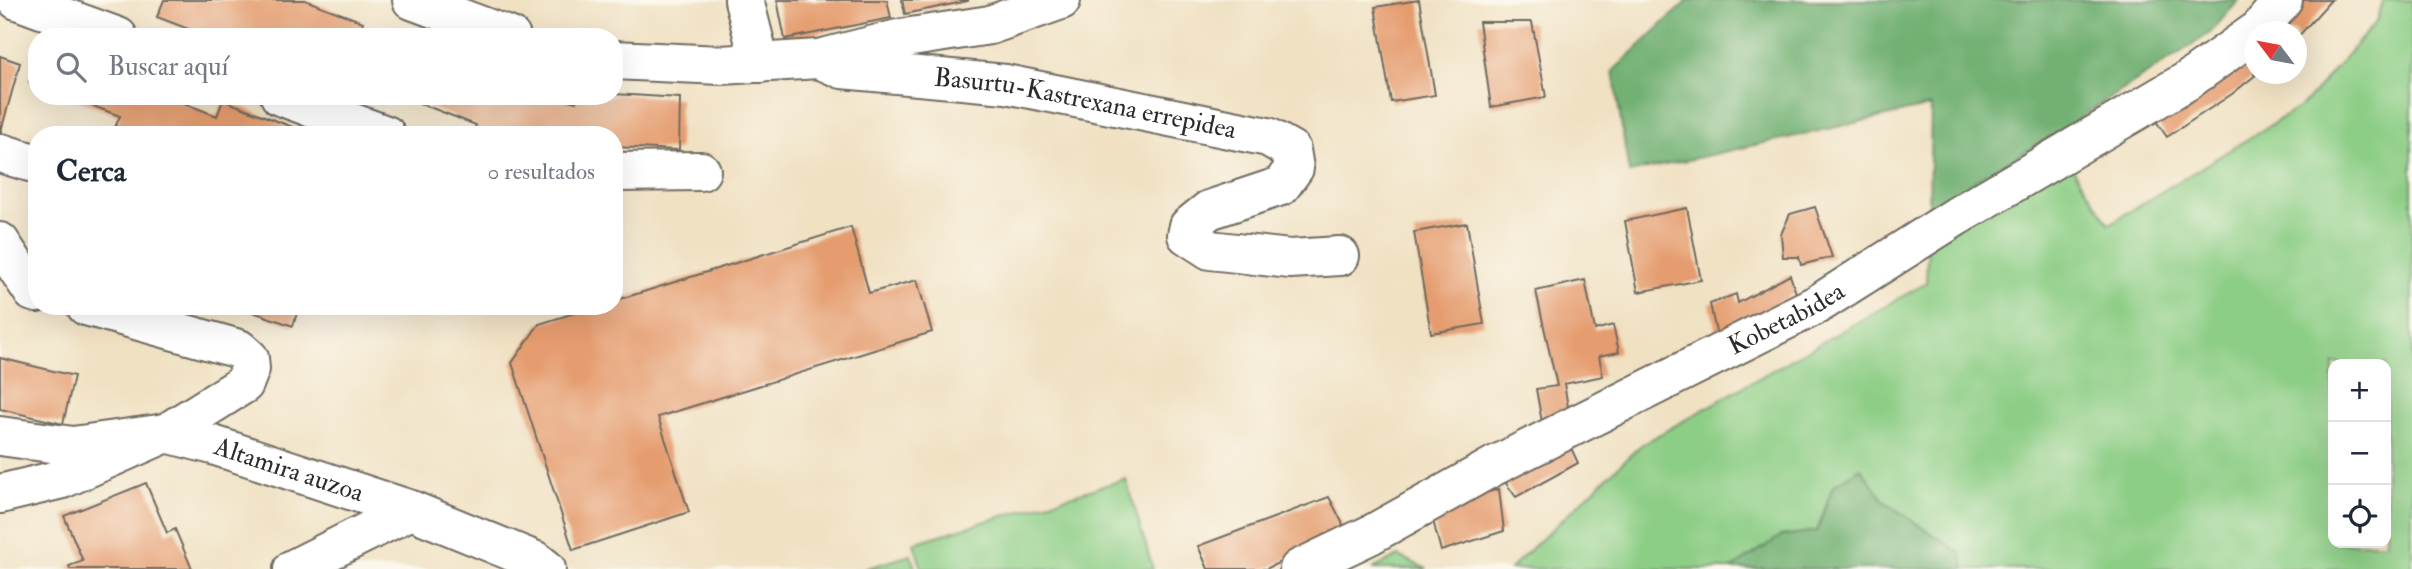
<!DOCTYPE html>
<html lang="es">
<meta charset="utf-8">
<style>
:root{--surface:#fff;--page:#f2f2f3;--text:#1f2937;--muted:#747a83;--line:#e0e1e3}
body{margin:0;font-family:"IM FELL Double Pica",serif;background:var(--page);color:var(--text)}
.controls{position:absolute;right:21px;bottom:21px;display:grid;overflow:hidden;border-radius:14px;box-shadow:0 7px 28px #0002}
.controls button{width:63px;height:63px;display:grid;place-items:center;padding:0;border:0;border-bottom:2px solid var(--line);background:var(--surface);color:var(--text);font:35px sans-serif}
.compass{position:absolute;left:2244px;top:21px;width:63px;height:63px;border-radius:50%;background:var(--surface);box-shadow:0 7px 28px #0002;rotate:302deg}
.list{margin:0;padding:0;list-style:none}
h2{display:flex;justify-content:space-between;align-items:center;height:91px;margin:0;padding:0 28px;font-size:30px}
h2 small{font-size:23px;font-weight:400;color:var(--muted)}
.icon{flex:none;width:38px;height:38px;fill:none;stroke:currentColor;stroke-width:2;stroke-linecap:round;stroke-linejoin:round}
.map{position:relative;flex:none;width:2412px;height:569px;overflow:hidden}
.search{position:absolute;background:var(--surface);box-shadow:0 7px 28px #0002;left:28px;top:28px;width:595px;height:77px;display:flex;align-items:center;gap:18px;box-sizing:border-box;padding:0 24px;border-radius:28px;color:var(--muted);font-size:26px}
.panel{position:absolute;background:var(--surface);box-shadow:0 7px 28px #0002;left:28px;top:126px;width:595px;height:189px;border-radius:28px}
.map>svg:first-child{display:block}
</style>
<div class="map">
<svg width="2412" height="569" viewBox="0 0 2412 569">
<rect width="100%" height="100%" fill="#fbf7ec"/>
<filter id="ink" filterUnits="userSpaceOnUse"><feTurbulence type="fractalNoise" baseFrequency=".0143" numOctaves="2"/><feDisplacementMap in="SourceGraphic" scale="14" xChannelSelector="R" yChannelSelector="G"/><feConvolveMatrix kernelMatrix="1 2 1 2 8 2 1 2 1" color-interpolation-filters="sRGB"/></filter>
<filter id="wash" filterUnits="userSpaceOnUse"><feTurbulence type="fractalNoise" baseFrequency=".00686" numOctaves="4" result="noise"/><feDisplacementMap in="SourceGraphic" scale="28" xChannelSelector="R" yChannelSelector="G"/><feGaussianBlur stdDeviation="1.57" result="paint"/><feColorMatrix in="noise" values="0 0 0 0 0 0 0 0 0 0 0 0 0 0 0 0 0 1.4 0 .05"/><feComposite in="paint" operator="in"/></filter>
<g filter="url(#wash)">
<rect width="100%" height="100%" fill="#f0e1c3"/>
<path fill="#8dce86" stroke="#5c7c58" stroke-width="2" fill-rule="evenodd" d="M2384,0h28v569h-447l-5,-16 -75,-51 -24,-34 -28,18 -16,46 -36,4 -50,33h-221l131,-124 285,-162 3,-76 123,-71 57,88 194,-119 73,-83zM2333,364h53v179h-53z
M1126,479l27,90h-231l-8,-26z
M911,555l4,14h-51z
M1398,556l29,13h-54z"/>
<path fill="#72b173" stroke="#4e6e4f" stroke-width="2" d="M1688,0h551l-29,33 -158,103 -123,71 2,-101 -302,67 -16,-102z
M1861,468l24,34 75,51 5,16h-234l50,-33 36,-5 16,-45z"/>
<g id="blocks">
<path fill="#e59c6e" d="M164,0h90l6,2 1,-2h44l58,22 -6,15h-148l-52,-20z
M777,0h110l4,18 -106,21z
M902,0h66v1l-63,13z
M1419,0l16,95 -44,7 -16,-95z
M2299,0h32l-35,39v-7h-25z
M1479,22h53l14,75 -55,10z
M2254,44v30h3l-25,20 -65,43 -16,-23z
M0,56l20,7 -19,68h-1z
M37,63v21l-8,-2z
M614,94l66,4 -1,52 -65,-3v-12h-136l-5,-1 3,-9 -75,-29h151l24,6v-6h38z
M165,96l52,20 6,-16 90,35h-193l-7,-3 7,-16 -51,-19z
M1815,207l17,50 -31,8 -2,-8h-16l-2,-23 9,-20z
M1687,208l14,72 -63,12 -13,-71z
M1467,223l17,101 -53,9 -17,-101z
M851,227l18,66 48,-13 15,52 -274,85 31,95 -116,38 -61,-187 27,-39 58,-18h17v-5z
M1790,275l6,18 -79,44 -7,-33 26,-10 2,9z
M1585,280l10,50 18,-5 6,27 -20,4 4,20 -39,8 5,28 -27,10 -6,-33 21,-3 -21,-95z
M236,306h63l-6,20z
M0,358l74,18 -11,48 -63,-15z
M1566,437l12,26 -62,34 -16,-22z
M146,483l21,50 8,-4 17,40h-122l-1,-3 14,-5 -19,-45z
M1499,489l5,42 -63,20 -11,-42z
M1329,497l17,33 -80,39h-58l-10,-23z"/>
</g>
</g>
<g filter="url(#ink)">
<use href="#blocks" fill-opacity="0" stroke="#706b60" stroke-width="2"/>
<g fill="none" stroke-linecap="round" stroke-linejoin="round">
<defs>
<g id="minor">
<path d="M17,0l101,37"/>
<path d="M412,0l99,37"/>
<path d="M744,0l16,63"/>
<path d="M2257,32l26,-32"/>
<path id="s1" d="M819,59l23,10 164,15 262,53 23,13 3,18 -13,18 -72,24 -20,16 -2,9 23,15 80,9 50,-3"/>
<path d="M614,60l107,5 98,-6 79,-20 92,-14 71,-25"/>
<path d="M280,96l106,39"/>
<path d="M0,153l37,11"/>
<path d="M614,172l87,-1"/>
<path d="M0,242l33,50 4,1"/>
<path id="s2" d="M0,436l73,10 93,-13 47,12 198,65 125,51 10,8"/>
<path d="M0,494l62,-15 104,-46 78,-49 6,-15 -1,-11 -10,-9 -153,-43"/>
<path d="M293,569l118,-59"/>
<path id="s3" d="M1299,569l73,-35 122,-68 324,-162 139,-88 230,-135 67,-48"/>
</g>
</defs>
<use href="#minor" stroke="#706b60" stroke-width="42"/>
<use href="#minor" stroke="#fff" stroke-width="38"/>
</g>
</g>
<g text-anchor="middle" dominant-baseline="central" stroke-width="5" stroke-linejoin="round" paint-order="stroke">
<g font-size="26" fill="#2b2b2b" stroke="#fbf7ec">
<text stroke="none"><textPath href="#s1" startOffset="271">Basurtu-Kastrexana errepidea</textPath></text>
<text stroke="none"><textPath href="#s3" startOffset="548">Kobetabidea</textPath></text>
<text stroke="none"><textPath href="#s2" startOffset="296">Altamira auzoa</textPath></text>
</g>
</g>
</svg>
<div class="controls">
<button>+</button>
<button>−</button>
<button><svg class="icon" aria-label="locate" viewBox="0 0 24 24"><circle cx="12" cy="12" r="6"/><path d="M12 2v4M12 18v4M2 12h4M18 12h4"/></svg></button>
</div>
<svg class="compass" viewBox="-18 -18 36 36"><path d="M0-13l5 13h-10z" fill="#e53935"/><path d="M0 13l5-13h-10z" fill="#747a83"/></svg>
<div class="search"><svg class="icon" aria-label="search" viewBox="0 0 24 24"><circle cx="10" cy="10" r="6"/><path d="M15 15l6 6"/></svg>Buscar aquí</div>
<section class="panel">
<h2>Cerca<small>0 resultados</small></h2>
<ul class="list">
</ul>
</section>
</div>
